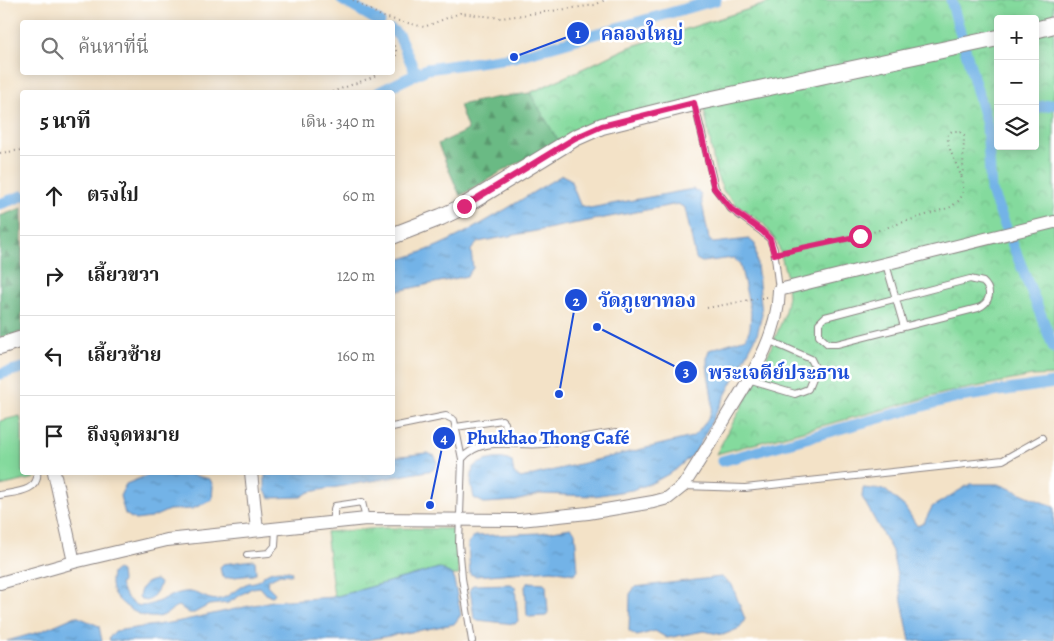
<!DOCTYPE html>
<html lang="th">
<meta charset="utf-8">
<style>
:root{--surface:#fff;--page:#f6f6f6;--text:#222;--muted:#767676;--line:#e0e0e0}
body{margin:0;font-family:Alegreya,"Noto Serif Thai",serif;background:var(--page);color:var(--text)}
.controls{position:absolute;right:15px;top:15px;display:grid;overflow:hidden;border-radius:5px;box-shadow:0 2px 12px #0003}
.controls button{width:45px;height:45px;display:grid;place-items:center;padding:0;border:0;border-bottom:1px solid var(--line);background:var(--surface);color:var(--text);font:25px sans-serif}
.stop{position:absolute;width:15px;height:15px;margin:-11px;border:4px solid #db2777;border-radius:50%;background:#fff}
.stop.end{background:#db2777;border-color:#fff;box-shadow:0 1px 5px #0008}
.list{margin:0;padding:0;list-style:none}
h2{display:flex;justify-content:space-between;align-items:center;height:65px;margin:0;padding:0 20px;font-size:21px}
h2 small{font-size:16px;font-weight:400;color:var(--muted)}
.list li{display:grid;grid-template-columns:32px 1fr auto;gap:15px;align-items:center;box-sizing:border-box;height:80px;padding:0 20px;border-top:1px solid var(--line)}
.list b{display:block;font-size:19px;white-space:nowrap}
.list em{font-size:16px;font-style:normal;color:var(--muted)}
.icon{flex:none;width:28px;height:28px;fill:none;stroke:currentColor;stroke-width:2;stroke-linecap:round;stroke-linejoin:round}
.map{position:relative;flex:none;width:1054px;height:641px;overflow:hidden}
.search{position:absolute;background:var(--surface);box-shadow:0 2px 12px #0003;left:20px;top:20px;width:375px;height:55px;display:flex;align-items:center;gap:12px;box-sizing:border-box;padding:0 18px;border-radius:5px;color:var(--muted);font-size:19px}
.panel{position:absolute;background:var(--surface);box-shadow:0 2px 12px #0003;left:20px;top:90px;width:375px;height:385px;border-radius:5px}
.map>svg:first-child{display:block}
</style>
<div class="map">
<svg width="1054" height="641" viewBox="0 0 1054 641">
<defs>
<pattern id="grass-tufts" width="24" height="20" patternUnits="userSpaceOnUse" patternTransform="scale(1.25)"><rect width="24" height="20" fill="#84da9d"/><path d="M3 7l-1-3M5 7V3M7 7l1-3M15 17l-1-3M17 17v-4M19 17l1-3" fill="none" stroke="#72bb88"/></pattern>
<pattern id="forest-firs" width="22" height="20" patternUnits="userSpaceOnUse" patternTransform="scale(1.25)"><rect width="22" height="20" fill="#6bba84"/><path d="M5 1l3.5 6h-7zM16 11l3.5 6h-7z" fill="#58976d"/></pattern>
<pattern id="park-crowns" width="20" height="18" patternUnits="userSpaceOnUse" patternTransform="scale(1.25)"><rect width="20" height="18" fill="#84da9d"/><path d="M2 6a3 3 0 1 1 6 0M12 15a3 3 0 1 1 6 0" fill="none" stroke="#72bb88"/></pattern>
<pattern id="water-ripples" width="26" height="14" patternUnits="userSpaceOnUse" patternTransform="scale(1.25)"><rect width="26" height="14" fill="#73b3e7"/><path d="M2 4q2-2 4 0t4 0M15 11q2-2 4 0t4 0" fill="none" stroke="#5e91bc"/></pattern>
</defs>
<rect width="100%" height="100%" fill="#fff"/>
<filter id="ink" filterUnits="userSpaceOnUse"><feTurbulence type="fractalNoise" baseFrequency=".02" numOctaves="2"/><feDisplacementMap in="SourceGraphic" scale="10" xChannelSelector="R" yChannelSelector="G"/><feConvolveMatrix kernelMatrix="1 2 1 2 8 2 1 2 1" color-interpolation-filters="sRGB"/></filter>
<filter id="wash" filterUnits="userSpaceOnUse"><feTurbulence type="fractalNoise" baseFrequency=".0096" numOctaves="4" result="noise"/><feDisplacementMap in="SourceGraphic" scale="20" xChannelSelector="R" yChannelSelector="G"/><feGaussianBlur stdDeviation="1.12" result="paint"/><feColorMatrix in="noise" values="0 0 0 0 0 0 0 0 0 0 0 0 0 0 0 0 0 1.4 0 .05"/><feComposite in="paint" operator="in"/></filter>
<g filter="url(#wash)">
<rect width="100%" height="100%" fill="#f3e2c7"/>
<path fill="url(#grass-tufts)" stroke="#537e6c" d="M385,528l70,1 4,46h-6l-14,-7 -105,29 -8,-65z"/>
<path fill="url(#forest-firs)" stroke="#466e60" d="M778,0l-219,142 -53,27 -46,27 -22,-52 30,-14 -9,-25 35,-7 36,-5 100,-46z
M22,208v124l-22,6v-122z"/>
<path fill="url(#park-crowns)" stroke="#537e6c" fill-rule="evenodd" d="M778,0h276v375l-22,1 -87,17 -229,61 46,-85 22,-53 4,-20 -2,-22 -8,-30 -15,-21 -27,-19 -12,-12 -8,-18 -14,-77 -143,45 -29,-49 100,-46zM998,19h37v127h-37z"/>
<path fill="#84da9d" stroke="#537e6c" d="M20,416l2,9v47l12,1 1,5 -35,8v-65z"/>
<path fill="url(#water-ripples)" stroke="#4a6a91" d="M562,175l8,4 10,26 10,3 103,-19 7,4 9,46 4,4 36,-4 6,5 7,70 -5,21 -62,118 -21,18 -20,11 -22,8 -38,6 -54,-2 -24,7 -32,2 -10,-5 -3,-15 2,-16c11,-7 27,-12 39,-5l2,12 7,4 171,-41c26,-24 21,-32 16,-64 -1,-9 -2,-14 1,-23l37,-12 4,-10 1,-15 -11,-49 -7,-6 -31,4 -6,-3 -11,-51 -7,-4 -200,38 -7,8 2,18 -6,8 -74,16v-31c62,-15 114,-54 169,-86z
M427,453l8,3 2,7 -4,7 -124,22 -8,5 -31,1 -5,-7v-18l127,-1 1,-15z
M153,473h31l26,6 3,7 -1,14 -20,9 -23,1 -18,8 -16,2 -10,-6 -5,-18 6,-12z
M970,484h29l55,23v134h-144l-18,-90 -30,-54 1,-9 22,2 20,17 12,19 7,-3 8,-16z
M571,528l4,4 3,39 -4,3 -22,-4 -76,6 -6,-2 -2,-31 6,-7 66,-3z
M253,560l2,1 1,12 -3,2 -28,3 -3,-1 -2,-10 3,-3z
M439,568l14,7 8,40 -7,9 -92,17h-252l-1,-3 6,-7 61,-9 96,-21 62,-4z
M117,569l4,3 1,9 -2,4c18,44 44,4 71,7 10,1 17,10 29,7 9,-2 17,-11 26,-15 4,-2 8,-1 11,-3 3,-1 4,-3 6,-5 9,-7 19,-7 29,-4l-1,3 -11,-1 -12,6 -1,5 8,8 -2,3 -6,-1 -7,-8 -8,1 -24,15 -19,2 -15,8h-5l-10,-7c-7,1 -7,5 -13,8 -2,2 -8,3 -11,3 -14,2 -36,-13 -42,-25 -3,-6 -2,-13 -1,-19z
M721,577l11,8 13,34 -5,9 -17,7 -19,-4 -37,7 -12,-7 -18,5 -8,-5 1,-37 5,-7z
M156,580l4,3c-1,7 -8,15 -13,18l-5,-1 -3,-3c2,-12 6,-15 17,-17z
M529,582l15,1 2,3 2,26 -2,4 -17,1 -2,-2 -2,-29z
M511,584l4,3 3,34 -3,3 -38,-4 -3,-3 -4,-28 3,-4z
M76,616l23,10 3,15h-95l32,-9z"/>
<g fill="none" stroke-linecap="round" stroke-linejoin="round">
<path stroke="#73b3e7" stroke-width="11" d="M342,0l38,22
M951,0l36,125 4,65 63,158
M392,30l7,6 17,38
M379,92l48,-23 87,-12 202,-57
M1035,108l19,-4
M0,204l22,-8
M0,374l22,-6
M722,461l231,-63 101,-15"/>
</g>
</g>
<g filter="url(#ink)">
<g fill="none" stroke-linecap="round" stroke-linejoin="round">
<defs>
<path id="service" d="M695,105l20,83 16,21 30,22 9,8 4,10 5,41
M886,264l18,63
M970,279l13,3c10,9 7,21 -5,26l-141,36h-9l-9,-8v-13l6,-6 4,-1z
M748,380l47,14 13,-5 8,-20 -5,-10 -43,-19
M392,427l54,-11 8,4 8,39
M456,427l46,-7 3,3 3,20
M683,486l62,2 258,-28 39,-22
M0,495c14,-3 40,-3 37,-23
M334,521v-12l1,-3 27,-4 4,17
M247,555l22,-2 6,-7 1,-18
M472,641l-10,-63 -3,-35 3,-84c19,-24 55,-12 81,-15 24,-4 49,-8 73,-12"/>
<path id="minor" d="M54,472l20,90
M251,472l6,58
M0,583l74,-21 93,-22 199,-21 154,1 68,-7 65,-11 15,-4 15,-12c16,-24 31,-49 46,-74 24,-39 49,-75 50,-122l275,-68"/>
<path id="tertiary" d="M1035,30l19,-5
M392,236l49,-19 23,-11 111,-68 27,-12 92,-23 304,-65
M0,346l22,-7"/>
</defs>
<use href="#service" stroke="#8a8281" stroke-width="8"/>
<use href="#minor" stroke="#8a8281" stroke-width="14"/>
<use href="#tertiary" stroke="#8a8281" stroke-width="18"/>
<path stroke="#8a8281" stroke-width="2" stroke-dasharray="1 4" stroke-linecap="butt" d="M353,0l30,17 41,10 36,-14 41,5 94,-13 10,-5
M392,41l5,12 -5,11
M332,92l41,-15 6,-5
M0,153l22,-3
M781,253l79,-17 91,-29c2,-2 7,-5 9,-8 12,-20 -15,-44 -12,-65l4,-3h7l5,5 -1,34 -2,8
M707,308l60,-11"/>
<use href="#service" stroke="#fff" stroke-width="6"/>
<use href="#minor" stroke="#fff" stroke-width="12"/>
<use href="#tertiary" stroke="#fff" stroke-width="16"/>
</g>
</g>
<g fill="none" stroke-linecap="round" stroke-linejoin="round" filter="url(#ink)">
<path stroke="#db2777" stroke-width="6" d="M464,206l111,-68 27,-12 92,-23 20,85 17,21 31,22 8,8 4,15 86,-18"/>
</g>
<path fill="none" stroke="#1d4ed8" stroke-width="2" d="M514 57L578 33M559 394L576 300M597 327L686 372M430 505L444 438"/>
<g fill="#1d4ed8" stroke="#fff" stroke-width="2">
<circle cx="514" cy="57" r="5"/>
<circle cx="559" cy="394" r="5"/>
<circle cx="597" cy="327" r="5"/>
<circle cx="430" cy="505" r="5"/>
<circle cx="578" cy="33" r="12"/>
<circle cx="576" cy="300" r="12"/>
<circle cx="686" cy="372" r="12"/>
<circle cx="444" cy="438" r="12"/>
</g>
<g font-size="15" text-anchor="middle" font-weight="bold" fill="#fff">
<text x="578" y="38">1</text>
<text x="576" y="306">2</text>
<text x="686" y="377">3</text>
<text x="444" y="443">4</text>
</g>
<g font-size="19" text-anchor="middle" font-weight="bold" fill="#1d4ed8" stroke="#fff" stroke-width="5" stroke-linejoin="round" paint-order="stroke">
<text x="642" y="40">คลองใหญ่</text>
<text x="647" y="307">วัดภูเขาทอง</text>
<text x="779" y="379">พระเจดีย์ประธาน</text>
<text x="548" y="444">Phukhao Thong Café</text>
</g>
</svg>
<div class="controls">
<button>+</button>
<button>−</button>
<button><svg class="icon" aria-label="layers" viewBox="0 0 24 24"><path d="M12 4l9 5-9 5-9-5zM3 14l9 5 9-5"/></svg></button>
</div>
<div class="stop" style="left:860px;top:236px"></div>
<div class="stop end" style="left:464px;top:206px"></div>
<div class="search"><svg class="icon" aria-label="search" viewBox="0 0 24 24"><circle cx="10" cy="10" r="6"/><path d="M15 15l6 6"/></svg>ค้นหาที่นี่</div>
<section class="panel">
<h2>5 นาที<small>เดิน · 340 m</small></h2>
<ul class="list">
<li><svg class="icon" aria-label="ahead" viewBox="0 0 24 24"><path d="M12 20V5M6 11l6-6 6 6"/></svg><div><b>ตรงไป</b></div><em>60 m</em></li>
<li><svg class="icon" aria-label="right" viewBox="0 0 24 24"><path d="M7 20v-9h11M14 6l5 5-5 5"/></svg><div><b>เลี้ยวขวา</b></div><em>120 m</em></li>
<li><svg class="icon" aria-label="left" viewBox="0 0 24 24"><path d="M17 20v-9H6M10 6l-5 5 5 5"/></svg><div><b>เลี้ยวซ้าย</b></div><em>160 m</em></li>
<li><svg class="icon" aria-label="arrive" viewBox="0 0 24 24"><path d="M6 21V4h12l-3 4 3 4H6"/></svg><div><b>ถึงจุดหมาย</b></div></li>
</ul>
</section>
</div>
